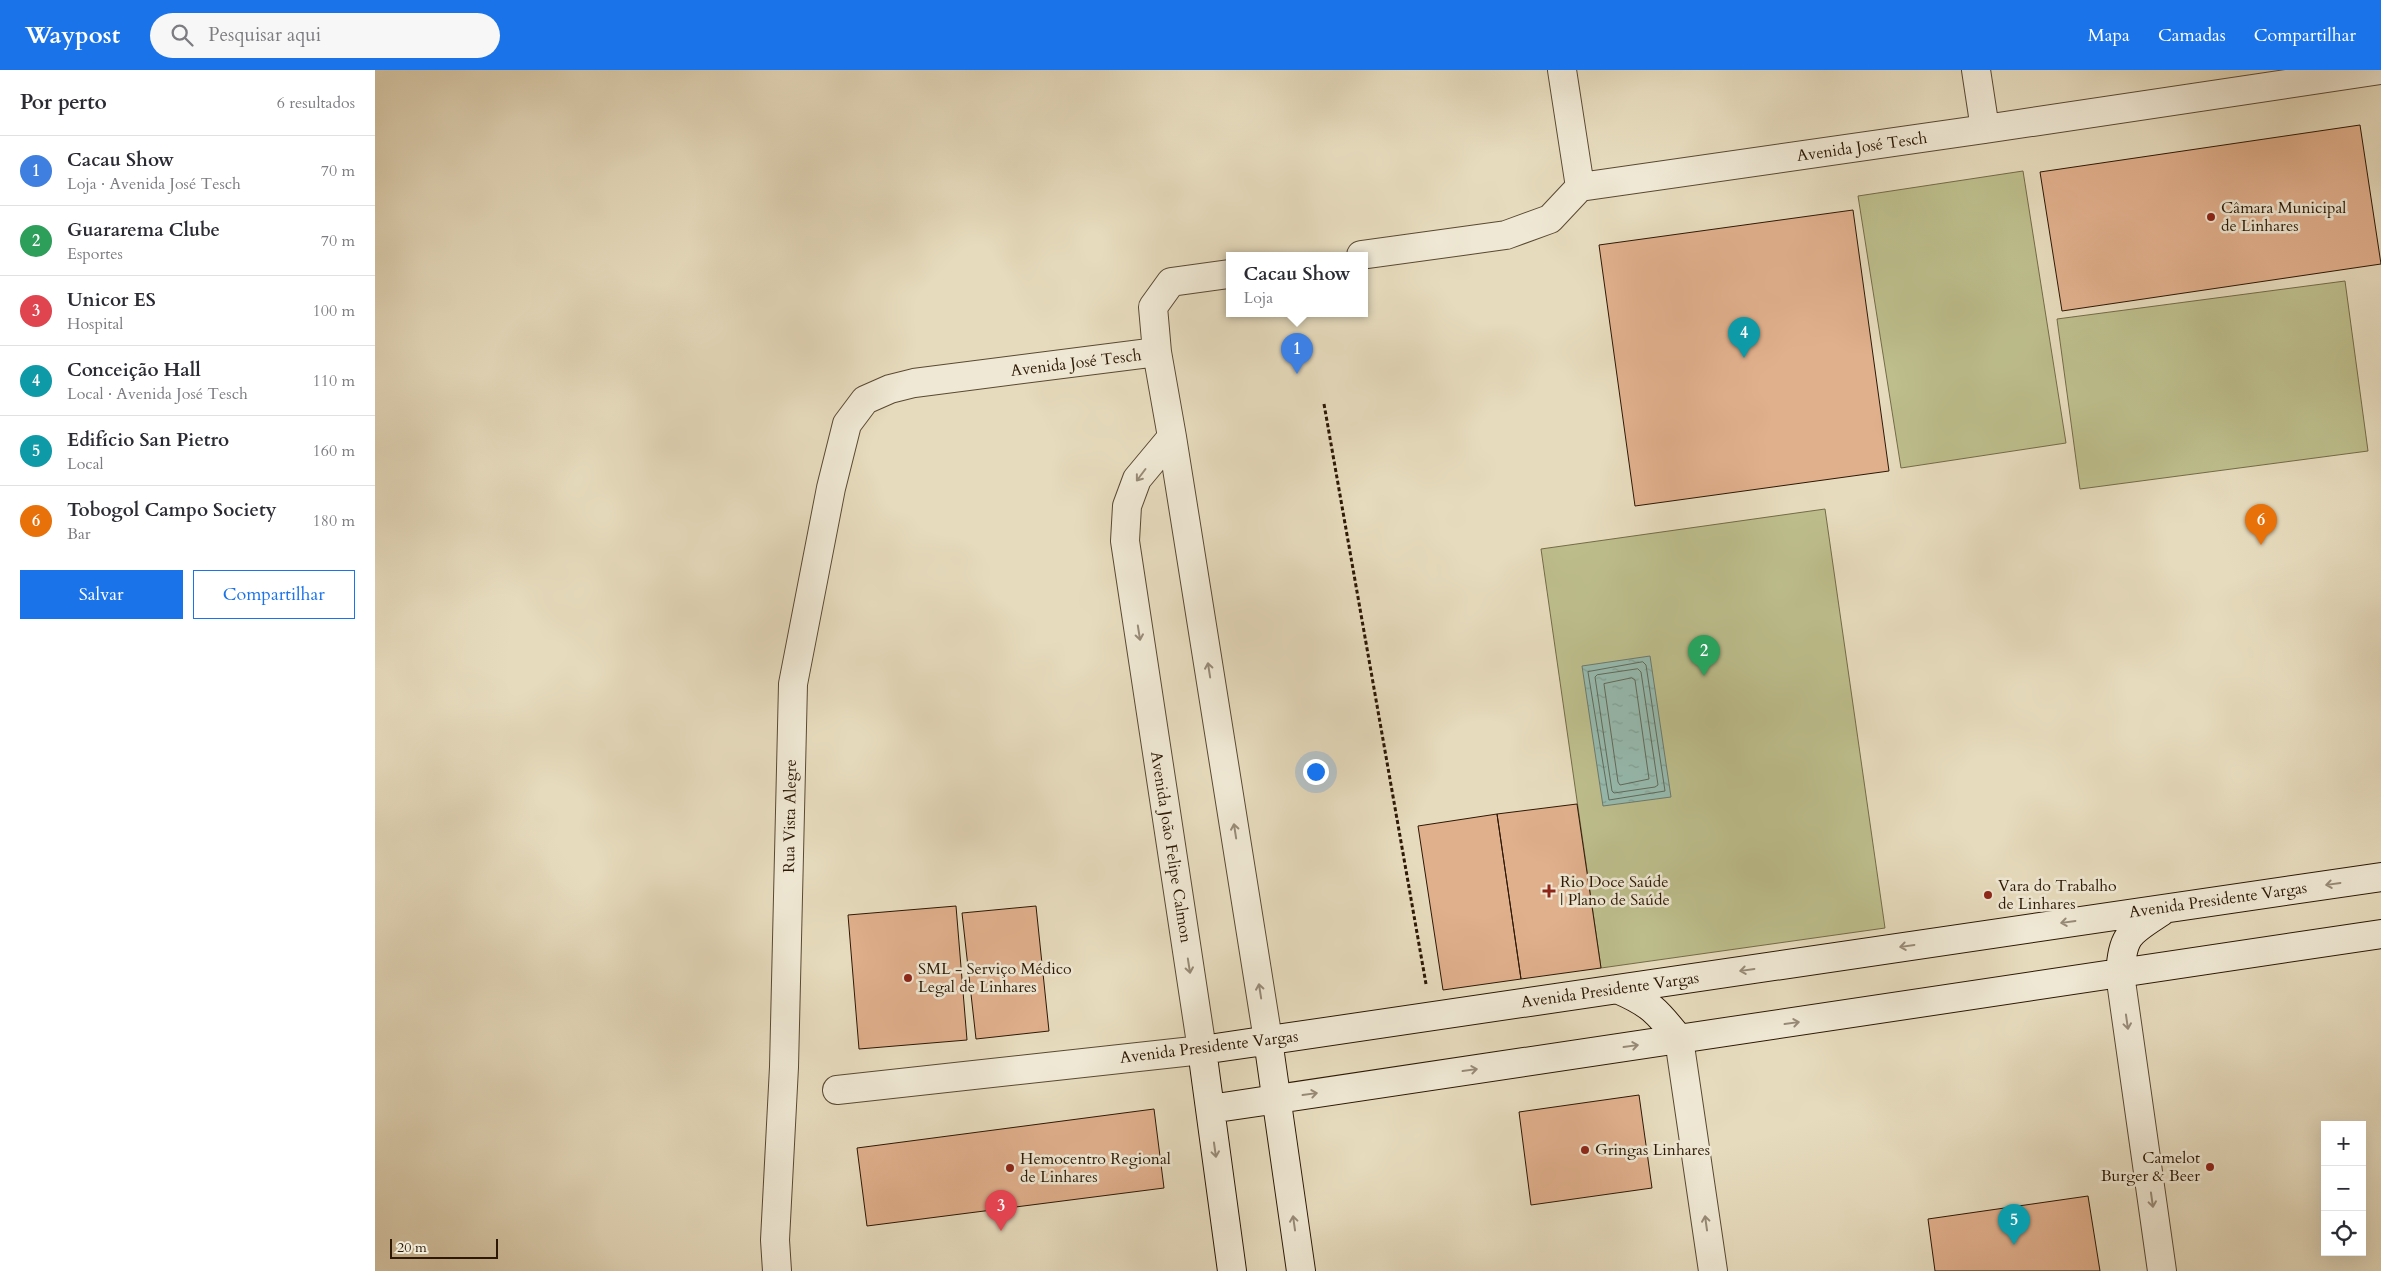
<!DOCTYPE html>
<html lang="pt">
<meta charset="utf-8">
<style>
:root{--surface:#fff;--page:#f7f7f7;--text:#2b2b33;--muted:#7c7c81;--line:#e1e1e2;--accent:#1a73e8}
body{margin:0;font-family:Cardo,serif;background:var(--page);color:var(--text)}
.controls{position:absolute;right:15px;bottom:15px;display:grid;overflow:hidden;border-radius:0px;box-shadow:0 5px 20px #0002}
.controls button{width:45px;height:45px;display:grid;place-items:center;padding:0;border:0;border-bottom:1px solid var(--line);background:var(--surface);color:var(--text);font:25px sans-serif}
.scale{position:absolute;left:15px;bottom:12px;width:108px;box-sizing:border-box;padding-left:5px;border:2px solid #2c1805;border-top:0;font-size:14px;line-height:18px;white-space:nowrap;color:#2c1805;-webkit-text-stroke:4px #efe8d4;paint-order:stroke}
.you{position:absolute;left:940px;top:701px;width:18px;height:18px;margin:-12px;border:4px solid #fff;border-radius:50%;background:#1a73e8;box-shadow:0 0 0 8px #1a73e833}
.badge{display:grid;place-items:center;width:32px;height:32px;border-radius:50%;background:var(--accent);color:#fff;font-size:16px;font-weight:700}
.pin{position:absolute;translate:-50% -41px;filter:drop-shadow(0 1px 2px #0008)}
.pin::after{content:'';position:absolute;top:26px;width:18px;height:15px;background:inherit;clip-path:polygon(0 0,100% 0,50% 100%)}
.popup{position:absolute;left:851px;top:182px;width:142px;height:65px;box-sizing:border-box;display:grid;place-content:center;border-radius:0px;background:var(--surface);filter:drop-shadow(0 1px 4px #0005);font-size:16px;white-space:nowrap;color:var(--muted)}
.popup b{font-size:19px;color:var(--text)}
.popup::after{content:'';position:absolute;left:50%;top:100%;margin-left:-10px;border:10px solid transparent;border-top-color:var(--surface)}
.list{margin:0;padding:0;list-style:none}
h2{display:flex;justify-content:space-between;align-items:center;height:65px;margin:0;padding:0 20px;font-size:21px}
h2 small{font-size:16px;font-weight:400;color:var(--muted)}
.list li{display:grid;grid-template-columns:32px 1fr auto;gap:15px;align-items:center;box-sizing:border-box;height:70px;padding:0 20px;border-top:1px solid var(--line)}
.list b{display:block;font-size:19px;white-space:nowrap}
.list p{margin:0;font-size:16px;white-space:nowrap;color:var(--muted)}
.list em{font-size:16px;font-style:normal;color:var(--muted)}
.actions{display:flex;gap:10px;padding:15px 20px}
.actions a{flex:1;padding:11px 0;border:1px solid var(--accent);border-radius:0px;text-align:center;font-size:18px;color:var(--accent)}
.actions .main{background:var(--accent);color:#fff}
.icon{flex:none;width:28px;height:28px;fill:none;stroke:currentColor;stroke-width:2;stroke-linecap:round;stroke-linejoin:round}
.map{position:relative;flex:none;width:2006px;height:1201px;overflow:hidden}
header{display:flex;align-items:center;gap:30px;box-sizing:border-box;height:70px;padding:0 25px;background:var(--accent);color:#fff}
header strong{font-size:24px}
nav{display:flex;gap:28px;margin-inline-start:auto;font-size:18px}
.search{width:350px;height:45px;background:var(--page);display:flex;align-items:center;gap:12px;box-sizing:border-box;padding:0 18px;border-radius:28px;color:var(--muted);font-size:19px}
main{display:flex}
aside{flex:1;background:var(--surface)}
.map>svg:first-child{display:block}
</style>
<header>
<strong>Waypost</strong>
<div class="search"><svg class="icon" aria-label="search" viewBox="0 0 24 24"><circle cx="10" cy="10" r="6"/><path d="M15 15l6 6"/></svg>Pesquisar aqui</div>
<nav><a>Mapa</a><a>Camadas</a><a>Compartilhar</a></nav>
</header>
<main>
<aside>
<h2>Por perto<small>6 resultados</small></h2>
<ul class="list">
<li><span class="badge" style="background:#3f7fe0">1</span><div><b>Cacau Show</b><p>Loja · Avenida José Tesch</p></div><em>70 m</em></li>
<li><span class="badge" style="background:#2e9e5b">2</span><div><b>Guararema Clube</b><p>Esportes</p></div><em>70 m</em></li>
<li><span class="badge" style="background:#e0444e">3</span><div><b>Unicor ES</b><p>Hospital</p></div><em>100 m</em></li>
<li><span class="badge" style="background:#0f9aa8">4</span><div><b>Conceição Hall</b><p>Local · Avenida José Tesch</p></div><em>110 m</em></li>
<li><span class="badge" style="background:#0f9aa8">5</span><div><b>Edifício San Pietro</b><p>Local</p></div><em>160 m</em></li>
<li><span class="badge" style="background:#e8710a">6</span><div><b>Tobogol Campo Society</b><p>Bar</p></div><em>180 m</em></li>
</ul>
<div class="actions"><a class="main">Salvar</a><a>Compartilhar</a></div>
</aside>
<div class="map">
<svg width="2006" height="1201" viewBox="0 0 2006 1201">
<defs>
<pattern id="water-ripples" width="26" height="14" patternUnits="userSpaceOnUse" patternTransform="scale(1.25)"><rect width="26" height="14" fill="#96bbb0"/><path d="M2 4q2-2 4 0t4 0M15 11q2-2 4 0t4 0" fill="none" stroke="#81a096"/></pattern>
</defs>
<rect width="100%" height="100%" fill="#e6dbbd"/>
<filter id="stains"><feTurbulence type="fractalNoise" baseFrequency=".004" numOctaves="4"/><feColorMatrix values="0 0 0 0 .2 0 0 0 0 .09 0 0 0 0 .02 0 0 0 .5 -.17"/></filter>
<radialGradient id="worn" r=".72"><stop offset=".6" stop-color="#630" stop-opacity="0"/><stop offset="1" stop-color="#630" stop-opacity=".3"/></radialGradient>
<path fill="#bdbe8c" stroke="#746b48" d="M1648,101l43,272 -165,25 -43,-272z
M1970,211l23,170 -288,38 -23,-170z
M1450,439l60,419 -284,40 -60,-419z"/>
<path fill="url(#water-ripples)" stroke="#6c7a6c" d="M1275,586l21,141 -68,9 -21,-140z"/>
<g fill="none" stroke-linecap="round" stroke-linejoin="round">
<path stroke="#616a5a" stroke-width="1" d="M1268,592l3,3 19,126 -56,9 -21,-128z
M1263,599l3,3 17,113 -3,2 -41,6 -2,-2 -17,-114 2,-2z
M1257,608l3,2 14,99 -29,6 -2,-3 -14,-98z"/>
</g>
<path fill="#e0af8c" stroke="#2c1805" d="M1985,55l21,139 -319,47 -22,-139z
M1478,140l36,261 -254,35 -36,-261z
M1202,734l24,164 -80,11 -24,-165z
M1122,744l24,165 -78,11 -25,-164z
M581,836l11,134 -108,9 -11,-134z
M661,836l13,125 -73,8 -14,-126z
M1264,1025l13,93 -121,17 -12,-93z
M779,1039l10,79 -297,38 -10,-78z
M1713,1126l12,75h-165l-7,-52z"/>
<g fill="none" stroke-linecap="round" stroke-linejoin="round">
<defs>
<path id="street" d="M1187,0l18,117
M1601,0l9,59
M986,185l145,-20 44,-16 30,-32 405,-58 395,-59
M782,282l15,85 96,603
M1745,904l42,297
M1304,969l34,232
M462,1020l365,-40 -77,-509 2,-35 10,-27 35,-42
M402,1201l-2,-31 9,-173 9,-383 38,-196 16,-64 18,-24 25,-11 24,-6 243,-31 -4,-45 18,-25 58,-8"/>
<path id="secondary" d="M1745,904c3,-40 9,-41 41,-62
M1242,919c33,14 40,22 62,50
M893,970l33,231
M835,1039l1171,-175
M857,1201l-30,-221 1179,-173"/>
</defs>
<use href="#street" stroke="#5a4933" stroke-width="30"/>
<use href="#secondary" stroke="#2c1805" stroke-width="30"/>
<path stroke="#2c1805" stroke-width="3" stroke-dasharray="4 2.5" stroke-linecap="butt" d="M949,334l102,580"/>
<use href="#street" stroke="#efe8d4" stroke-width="28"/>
<use href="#secondary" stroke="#efe8d4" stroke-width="28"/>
</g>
<defs><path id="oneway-shaft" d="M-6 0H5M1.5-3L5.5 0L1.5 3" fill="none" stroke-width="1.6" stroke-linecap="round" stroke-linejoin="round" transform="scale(1.25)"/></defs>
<g stroke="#978a77">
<use href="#oneway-shaft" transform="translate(766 405) rotate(127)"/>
<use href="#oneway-shaft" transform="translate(764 563) rotate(81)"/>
<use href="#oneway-shaft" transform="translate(834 600) rotate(-99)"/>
<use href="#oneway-shaft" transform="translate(860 761) rotate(-99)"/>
<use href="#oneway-shaft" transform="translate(1958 814) rotate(172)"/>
<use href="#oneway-shaft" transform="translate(1693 852) rotate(172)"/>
<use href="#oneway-shaft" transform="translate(1532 876) rotate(172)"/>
<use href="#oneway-shaft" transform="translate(814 896) rotate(81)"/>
<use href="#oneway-shaft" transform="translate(1372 900) rotate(172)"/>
<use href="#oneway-shaft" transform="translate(885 921) rotate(-99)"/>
<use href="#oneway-shaft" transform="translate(1752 952) rotate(82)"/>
<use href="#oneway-shaft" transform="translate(1417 953) rotate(-8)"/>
<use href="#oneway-shaft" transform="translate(1256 976) rotate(-8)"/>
<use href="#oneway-shaft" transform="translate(1095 1000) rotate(-8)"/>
<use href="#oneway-shaft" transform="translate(935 1024) rotate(-8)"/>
<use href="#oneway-shaft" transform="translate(840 1080) rotate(82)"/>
<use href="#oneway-shaft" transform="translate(1777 1130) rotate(82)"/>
<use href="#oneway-shaft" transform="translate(919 1153) rotate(-98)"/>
<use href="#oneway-shaft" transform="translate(1331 1153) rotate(-98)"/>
</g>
<g fill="#8f2418" stroke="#efe8d4" stroke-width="2">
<circle cx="1836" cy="147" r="5"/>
<path d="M1171.5 813.5h5v5h5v5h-5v5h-5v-5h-5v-5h5z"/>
<circle cx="1613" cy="825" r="5"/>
<circle cx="533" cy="908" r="5"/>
<circle cx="1210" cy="1080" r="5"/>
<circle cx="1835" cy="1097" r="5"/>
<circle cx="635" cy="1098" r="5"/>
</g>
<g text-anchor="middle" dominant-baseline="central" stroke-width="5" stroke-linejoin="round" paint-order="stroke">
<g font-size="16" fill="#2c1805" stroke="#efe8d4">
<text transform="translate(1487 77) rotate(-8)">Avenida José Tesch</text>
<text transform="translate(701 293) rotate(-7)">Avenida José Tesch</text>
<text transform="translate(415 746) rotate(-89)">Rua Vista Alegre</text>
<text transform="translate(796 777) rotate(81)">Avenida João Felipe Calmon</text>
<text transform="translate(1843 830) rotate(-8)">Avenida Presidente Vargas</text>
<text transform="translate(1235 920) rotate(-8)">Avenida Presidente Vargas</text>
<text transform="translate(834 977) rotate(-7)">Avenida Presidente Vargas</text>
</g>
<g font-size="16" fill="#2c1805" stroke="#efe8d4" text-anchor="start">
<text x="1846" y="138">Câmara Municipal<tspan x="1846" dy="18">de Linhares</tspan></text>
<text x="1185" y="812">Rio Doce Saúde<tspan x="1185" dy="18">| Plano de Saúde</tspan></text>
<text x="1623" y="816">Vara do Trabalho<tspan x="1623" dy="18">de Linhares</tspan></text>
<text x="543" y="899">SML - Serviço Médico<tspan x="543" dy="18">Legal de Linhares</tspan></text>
<text x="1220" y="1080">Gringas Linhares</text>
<text x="1825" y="1088" text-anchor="end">Camelot<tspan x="1825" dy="18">Burger &amp; Beer</tspan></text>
<text x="645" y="1089">Hemocentro Regional<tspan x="645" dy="18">de Linhares</tspan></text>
</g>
</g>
<rect width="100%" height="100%" filter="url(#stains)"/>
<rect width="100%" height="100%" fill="url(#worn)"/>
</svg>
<div class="controls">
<button>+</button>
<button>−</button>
<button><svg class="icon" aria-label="locate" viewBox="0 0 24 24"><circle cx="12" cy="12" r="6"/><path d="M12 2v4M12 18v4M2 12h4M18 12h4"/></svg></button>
</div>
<div class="scale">20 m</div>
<div class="you"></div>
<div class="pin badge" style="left:922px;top:304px;background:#3f7fe0">1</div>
<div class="popup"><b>Cacau Show</b>Loja</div>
<div class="pin badge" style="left:1329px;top:606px;background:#2e9e5b">2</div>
<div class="pin badge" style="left:626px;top:1161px;background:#e0444e">3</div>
<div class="pin badge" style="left:1369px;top:288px;background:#0f9aa8">4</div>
<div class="pin badge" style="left:1639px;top:1175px;background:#0f9aa8">5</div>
<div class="pin badge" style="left:1886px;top:475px;background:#e8710a">6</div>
</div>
</main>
